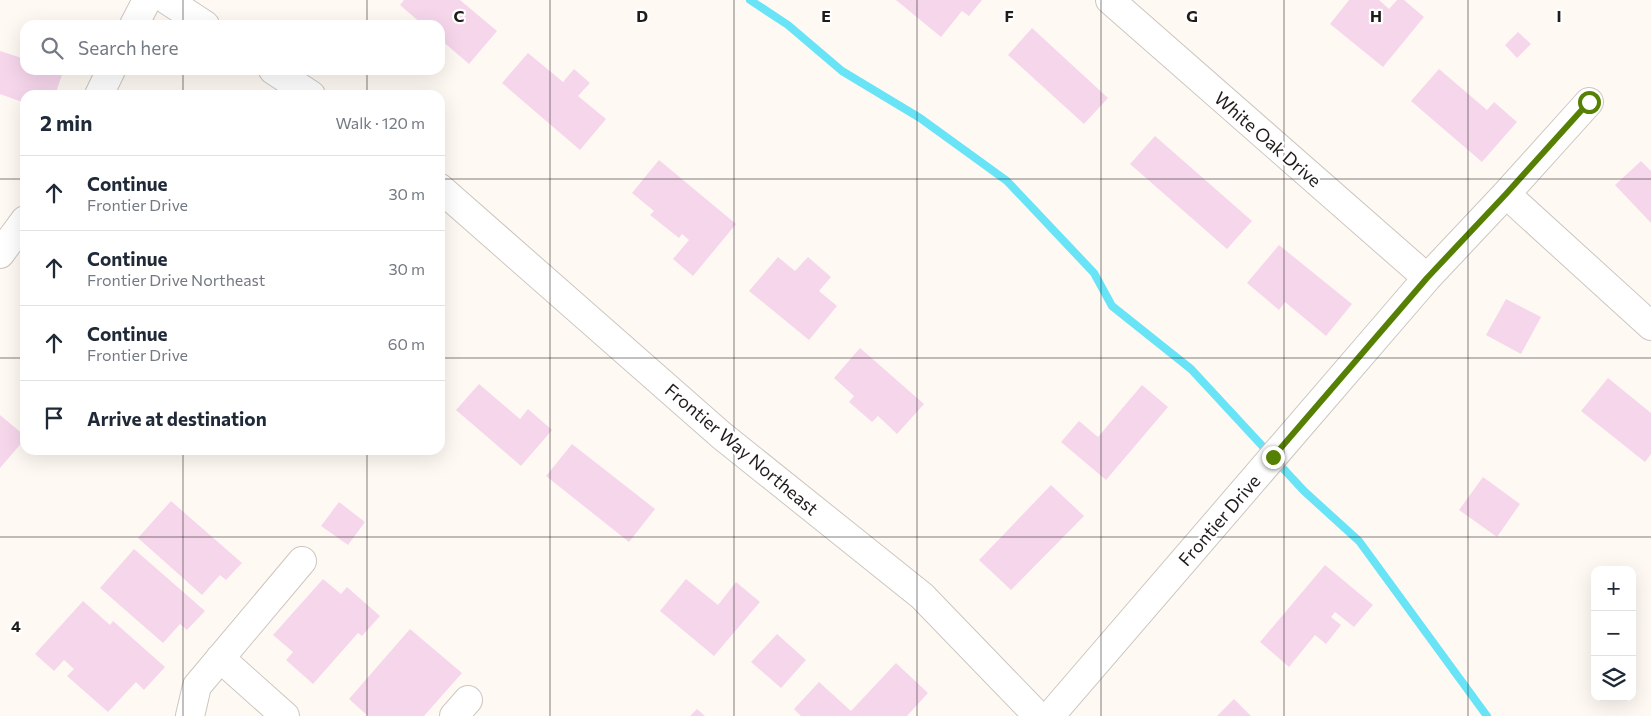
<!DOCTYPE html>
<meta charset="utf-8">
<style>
:root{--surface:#fff;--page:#f2f2f3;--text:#1f2937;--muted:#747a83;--line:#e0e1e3}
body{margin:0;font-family:Commissioner,sans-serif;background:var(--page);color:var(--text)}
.controls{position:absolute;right:15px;bottom:15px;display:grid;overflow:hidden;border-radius:10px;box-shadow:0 5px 20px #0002}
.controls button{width:45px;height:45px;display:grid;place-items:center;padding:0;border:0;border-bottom:1px solid var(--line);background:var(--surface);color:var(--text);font:25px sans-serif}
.stop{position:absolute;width:15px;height:15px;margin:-11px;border:4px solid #558004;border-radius:50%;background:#fff}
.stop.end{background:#558004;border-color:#fff;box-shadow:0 1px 5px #0008}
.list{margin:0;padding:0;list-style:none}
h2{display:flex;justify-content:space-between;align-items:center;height:65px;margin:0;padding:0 20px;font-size:21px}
h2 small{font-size:16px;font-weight:400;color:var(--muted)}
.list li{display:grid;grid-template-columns:32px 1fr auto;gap:15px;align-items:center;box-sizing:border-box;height:75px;padding:0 20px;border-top:1px solid var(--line)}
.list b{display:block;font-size:19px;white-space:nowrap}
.list p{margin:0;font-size:16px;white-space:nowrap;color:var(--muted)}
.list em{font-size:16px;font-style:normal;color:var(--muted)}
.icon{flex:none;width:28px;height:28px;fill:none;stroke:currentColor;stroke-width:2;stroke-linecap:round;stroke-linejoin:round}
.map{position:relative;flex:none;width:1651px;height:716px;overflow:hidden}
.search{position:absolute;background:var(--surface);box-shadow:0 5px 20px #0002;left:20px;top:20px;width:425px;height:55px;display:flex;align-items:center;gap:12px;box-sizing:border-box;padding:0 18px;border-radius:15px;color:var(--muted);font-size:19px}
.panel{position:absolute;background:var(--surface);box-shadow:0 5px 20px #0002;left:20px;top:90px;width:425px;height:365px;border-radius:15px}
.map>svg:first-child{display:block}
</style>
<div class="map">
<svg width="1651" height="716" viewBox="0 0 1651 716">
<rect width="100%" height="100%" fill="#fff9f4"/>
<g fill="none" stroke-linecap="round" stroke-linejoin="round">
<path stroke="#68e4f6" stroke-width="8" d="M750,0l38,25 54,46 78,47 87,63 87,92 18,33 79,63 113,122 55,50 128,175"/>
</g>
<path fill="#f6d6eb" d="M404,0h56l37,31 -28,33 -29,-25v-14h-17l-23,-20z
M896,0h86l-13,16 -7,-5 -21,26z
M1349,0h30l10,9 8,-9h7l20,17 -41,50 -53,-43z
M1032,28l76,70 -24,26 -76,-69z
M1518,32l13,12 -14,14 -12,-13z
M0,51l25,8v11h32l6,2 -8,23h-30v8l-25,-9z
M528,53l35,29 11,-13 16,14 -12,13 28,23 -26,31 -78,-67z
M1439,69l48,41 7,-8 23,20 -35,40 -71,-61z
M1155,136l97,85 -25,28 -97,-85z
M659,160l77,64 -43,52 -20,-17 16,-19 -7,-6 -3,4 -29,-23 4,-4 -22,-18z
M1641,161l10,10v52l-36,-38z
M1279,245l73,59 -26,32 -41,-34 -6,8 -32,-27z
M778,257l17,14 13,-14 23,20 -12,14 18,15 -28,34 -60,-49z
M1506,299l35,18 -20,37 -35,-19z
M860,348l64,56 -27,30 -19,-18 -6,6 -23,-20 5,-6 -20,-18z
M1608,378l43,35v41l-6,8 -64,-51z
M479,384l41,35 8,-10 24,21 -31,36 -65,-56z
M1142,385l26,22 -62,73 -45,-38 18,-21 19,16z
M0,415l25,21v3l-25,29z
M572,444l83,65 -26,33 -83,-66z
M1483,477l37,27 -23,33 -38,-27z
M1051,485l33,31 -73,74 -32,-30z
M171,501l71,62 -16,17 -6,-5 -18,20 -64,-57z
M339,502l26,20 -17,23 -27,-19z
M134,549l71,62 -18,19 -7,-6 -17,19 -63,-55z
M1325,565l48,40 -19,22 -19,-15 -4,5 10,8 -15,19 -11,-9 -26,32 -29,-25z
M323,579l18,15 6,-7 33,29 -18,20 -4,-3 -45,51 -27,-24 7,-8 -20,-17z
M686,579l32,26 18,-23 24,20 -46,54 -54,-45z
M83,601l27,24 3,-4 52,46 -21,23 -8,-8 -28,30 -41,-36 7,-7 -10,-9 -10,11 -19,-17z
M410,629l52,44 -38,43h-56l-19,-17z
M777,634l29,26 -25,28 -30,-26z
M896,663l32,30 -21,23h-106l-7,-7 25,-27 32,29z
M1234,699l17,17h-34z
M697,709l8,7h-15z"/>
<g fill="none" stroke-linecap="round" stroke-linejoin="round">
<defs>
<path id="minor" d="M167,0l38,25
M1110,0l317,278
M134,25l13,-25
M273,70l38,25
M99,95l12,-25
M440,188l281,247 201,161 116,120
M1506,194l145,132
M0,254l25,-34
M220,658l65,58
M190,716l7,-30 105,-125
M454,716l14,-16
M1050,716l377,-438 79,-84 83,-92"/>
</defs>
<use href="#minor" stroke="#cdc6c0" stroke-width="30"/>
<use href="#minor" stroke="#fff" stroke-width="28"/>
</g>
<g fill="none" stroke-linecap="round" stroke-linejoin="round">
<path stroke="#558004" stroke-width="6" d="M1273,457l154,-179 79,-84 83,-92"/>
</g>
<path fill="none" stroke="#1f1c1a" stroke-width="1" stroke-opacity="0.55" d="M183,0v25M367,0v25M550,0v716M734,0v716M917,0v716M1101,0v716M1284,0v716M1468,0v716M183,70v25M367,70v25M0,179h25M440,179h1211M0,358h25M440,358h1211M183,450v266M367,450v266M0,537h1651"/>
<g text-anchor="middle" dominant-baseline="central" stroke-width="4.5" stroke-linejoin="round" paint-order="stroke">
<g font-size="18" fill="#1f1c1a" stroke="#fff">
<text transform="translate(1268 139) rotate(41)">White Oak Drive</text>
<text transform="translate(742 449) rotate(40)">Frontier Way Northeast</text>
<text transform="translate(1219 520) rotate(-49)">Frontier Drive</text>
</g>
</g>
<g font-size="16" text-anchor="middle" font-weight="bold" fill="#1f1c1a" stroke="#fff" stroke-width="4.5" stroke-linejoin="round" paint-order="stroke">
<text x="459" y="22">C</text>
<text x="642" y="22">D</text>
<text x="826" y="22">E</text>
<text x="1009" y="22">F</text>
<text x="1192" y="22">G</text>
<text x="1376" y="22">H</text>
<text x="1559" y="22">I</text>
<text x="16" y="632">4</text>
</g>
</svg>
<div class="controls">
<button>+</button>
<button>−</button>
<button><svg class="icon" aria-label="layers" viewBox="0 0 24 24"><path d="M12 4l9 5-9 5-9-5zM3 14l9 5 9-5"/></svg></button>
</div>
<div class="stop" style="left:1589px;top:102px"></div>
<div class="stop end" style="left:1273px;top:457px"></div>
<div class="search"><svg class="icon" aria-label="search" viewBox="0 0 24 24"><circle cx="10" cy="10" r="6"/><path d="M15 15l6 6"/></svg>Search here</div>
<section class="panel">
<h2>2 min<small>Walk · 120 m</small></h2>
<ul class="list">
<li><svg class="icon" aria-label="ahead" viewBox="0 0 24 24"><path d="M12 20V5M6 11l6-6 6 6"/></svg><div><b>Continue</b><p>Frontier Drive</p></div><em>30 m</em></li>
<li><svg class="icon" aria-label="ahead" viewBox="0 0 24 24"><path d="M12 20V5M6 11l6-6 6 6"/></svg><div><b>Continue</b><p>Frontier Drive Northeast</p></div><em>30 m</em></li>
<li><svg class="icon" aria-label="ahead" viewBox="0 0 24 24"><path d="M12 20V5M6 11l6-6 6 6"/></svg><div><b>Continue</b><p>Frontier Drive</p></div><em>60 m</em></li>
<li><svg class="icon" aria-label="arrive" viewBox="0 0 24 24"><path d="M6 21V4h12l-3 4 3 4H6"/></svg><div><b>Arrive at destination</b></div></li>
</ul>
</section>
</div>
